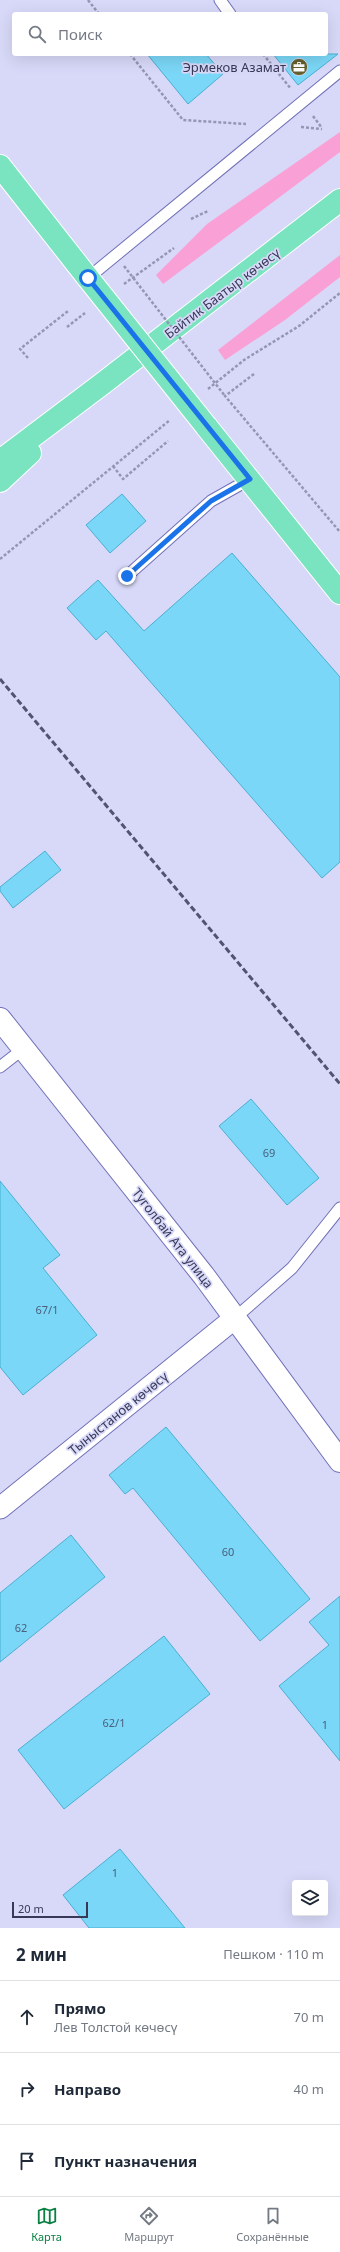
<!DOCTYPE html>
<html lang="ru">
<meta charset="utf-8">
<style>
:root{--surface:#fff;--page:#f2f2f3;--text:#1f2937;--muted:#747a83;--line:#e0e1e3;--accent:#0b8043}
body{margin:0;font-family:"Noto Sans",sans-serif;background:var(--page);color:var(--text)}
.controls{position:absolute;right:12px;bottom:12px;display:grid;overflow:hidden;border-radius:4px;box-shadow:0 4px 16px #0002}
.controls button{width:36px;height:36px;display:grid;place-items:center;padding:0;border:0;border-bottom:1px solid var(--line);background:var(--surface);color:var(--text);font:20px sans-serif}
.scale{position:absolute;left:12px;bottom:10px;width:76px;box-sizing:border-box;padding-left:4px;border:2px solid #383857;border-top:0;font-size:11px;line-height:14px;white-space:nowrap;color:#383857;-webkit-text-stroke:3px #d8d9f8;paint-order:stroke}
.stop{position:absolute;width:12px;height:12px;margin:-9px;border:3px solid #1a73e8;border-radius:50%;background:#fff}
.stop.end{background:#1a73e8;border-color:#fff;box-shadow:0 1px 4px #0008}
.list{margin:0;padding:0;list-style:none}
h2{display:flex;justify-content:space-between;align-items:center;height:52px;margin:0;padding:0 16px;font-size:17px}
h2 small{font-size:13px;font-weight:400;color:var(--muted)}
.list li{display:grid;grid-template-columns:26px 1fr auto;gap:12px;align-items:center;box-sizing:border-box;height:72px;padding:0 16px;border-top:1px solid var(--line)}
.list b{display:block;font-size:15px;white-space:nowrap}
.list p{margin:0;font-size:13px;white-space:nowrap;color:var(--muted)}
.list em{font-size:13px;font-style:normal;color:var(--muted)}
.icon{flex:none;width:22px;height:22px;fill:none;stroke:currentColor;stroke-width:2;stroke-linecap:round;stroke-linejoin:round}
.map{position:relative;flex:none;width:340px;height:1928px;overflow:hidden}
.search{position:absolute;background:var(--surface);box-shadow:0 4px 16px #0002;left:12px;right:12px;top:12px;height:44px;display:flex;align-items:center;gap:10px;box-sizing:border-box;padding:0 14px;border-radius:4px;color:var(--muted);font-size:15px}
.sheet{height:268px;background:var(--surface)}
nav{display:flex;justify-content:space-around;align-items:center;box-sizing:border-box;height:56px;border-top:1px solid var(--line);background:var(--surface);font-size:11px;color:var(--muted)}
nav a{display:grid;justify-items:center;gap:2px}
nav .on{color:var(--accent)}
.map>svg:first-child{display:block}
</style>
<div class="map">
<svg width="340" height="1928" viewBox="0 0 340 1928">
<rect width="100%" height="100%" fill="#d8d9f8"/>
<path fill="#f9a1d6" d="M340,132v20l-177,132 -7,-9 51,-51z
M340,255v22l-55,43 -60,40 -7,-10z"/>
<path fill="#7bd7f7" stroke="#49afd1" d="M147,54h59l17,20 -35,30z
M273,54h65l-40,31z
M122,494l24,27 -36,32 -24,-28z
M232,553l108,124v185l-18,16 -216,-247 -10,9 -29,-32 31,-28 46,51z
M45,851l16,19 -48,38 -13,-17v-4z
M251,1099l68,79 -32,27 -68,-79z
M0,1181l60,74 -17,13 54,67 -74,60 -23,-28z
M166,1427l144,172 -50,42 -127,-153 -8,6 -16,-19z
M71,1535l34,42 -105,85v-69z
M340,1596v165l-61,-75 50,-41 -20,-23z
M164,1636l46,58 -146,115 -46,-59z
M120,1849l65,79h-96l-26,-33z"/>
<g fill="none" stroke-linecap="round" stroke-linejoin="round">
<defs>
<path id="service" d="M220,0l10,14
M88,278l252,-207
M127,576l84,-75 39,-22
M0,1067l23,-18
M235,1318l57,-50 48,-60"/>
<path id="minor" d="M0,1508l235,-190"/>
<path id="tertiary" d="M0,1019l204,257 136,185"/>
<path id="primary" d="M0,166l88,112
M206,426l134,167
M0,461l102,-77 238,-184
M0,481l30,-28"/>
</defs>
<use href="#service" stroke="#7271b7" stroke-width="13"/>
<use href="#minor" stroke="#7271b7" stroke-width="23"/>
<use href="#tertiary" stroke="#7271b7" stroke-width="24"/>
<use href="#primary" stroke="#fff" stroke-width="24"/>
<path stroke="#9595b4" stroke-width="2.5" stroke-dasharray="3 2" stroke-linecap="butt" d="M88,0l11,14
M130,54l53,66 63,4
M263,54l28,35
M313,116l9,12
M301,127l21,2
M191,219l17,-8
M124,284l50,-36
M67,327l18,-14
M28,358l-8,-9 48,-38
M254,374l-29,22 115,136
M208,389l36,-29 55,-34 41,-33
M113,466l10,13 45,-38
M0,559l170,-139"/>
<use href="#service" stroke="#fff" stroke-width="11"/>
<use href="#minor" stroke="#fff" stroke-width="21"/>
<use href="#tertiary" stroke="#fff" stroke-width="22"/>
<use href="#primary" stroke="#7ae3bf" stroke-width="22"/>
<path stroke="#525271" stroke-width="3" stroke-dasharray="6 3" stroke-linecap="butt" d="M0,679l340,405"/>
<defs>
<path id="primary-bridge" d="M88,278l118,148"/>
</defs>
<use href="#primary-bridge" stroke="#fff" stroke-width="24" stroke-linecap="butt"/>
<path stroke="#9595b4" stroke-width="2.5" stroke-dasharray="3 2" stroke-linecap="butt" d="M124,266l101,130"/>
<use href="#primary-bridge" stroke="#7ae3bf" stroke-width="22"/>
</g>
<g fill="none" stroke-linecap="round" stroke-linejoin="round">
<path stroke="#1a73e8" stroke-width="5" d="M88,278l162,201 -39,22 -84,75"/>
</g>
<defs>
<symbol id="office-disc" viewBox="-11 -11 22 22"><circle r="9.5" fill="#66602d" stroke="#d8d9f8"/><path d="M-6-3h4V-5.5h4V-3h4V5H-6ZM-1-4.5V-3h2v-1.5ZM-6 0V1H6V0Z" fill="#fff"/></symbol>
</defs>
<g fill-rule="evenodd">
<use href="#office-disc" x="289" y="57" width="20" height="20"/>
</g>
<g text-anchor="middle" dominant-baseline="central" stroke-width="3.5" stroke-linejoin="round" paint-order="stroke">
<g font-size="11" fill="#49607f">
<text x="269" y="1152">69</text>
<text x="47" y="1309">67/1</text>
<text x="228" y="1551">60</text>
<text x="21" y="1627">62</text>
<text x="114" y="1722">62/1</text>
<text x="325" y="1724">1</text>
<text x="115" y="1872">1</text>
</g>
<g font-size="13" fill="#383857" stroke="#d8d9f8" text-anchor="end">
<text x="286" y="67">Эрмеков Азамат</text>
</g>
<g font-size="13" fill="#383857" stroke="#d8d9f8">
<text transform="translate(222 293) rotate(-37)">Байтик Баатыр көчөсү</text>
<text transform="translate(173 1238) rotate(52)">Туголбай Ата улица</text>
<text transform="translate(118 1413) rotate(-39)">Тыныстанов көчөсү</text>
</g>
</g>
</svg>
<div class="controls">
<button><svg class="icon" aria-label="layers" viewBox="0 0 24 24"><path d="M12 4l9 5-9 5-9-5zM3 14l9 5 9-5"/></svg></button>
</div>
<div class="scale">20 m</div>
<div class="stop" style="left:88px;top:278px"></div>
<div class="stop end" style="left:127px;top:576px"></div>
<div class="search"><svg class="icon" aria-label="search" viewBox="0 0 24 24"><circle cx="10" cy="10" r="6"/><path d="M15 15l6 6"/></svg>Поиск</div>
</div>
<section class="sheet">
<h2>2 мин<small>Пешком · 110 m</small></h2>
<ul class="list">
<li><svg class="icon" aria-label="ahead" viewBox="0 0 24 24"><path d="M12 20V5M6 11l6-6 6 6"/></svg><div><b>Прямо</b><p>Лев Толстой көчөсү</p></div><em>70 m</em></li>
<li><svg class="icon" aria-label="right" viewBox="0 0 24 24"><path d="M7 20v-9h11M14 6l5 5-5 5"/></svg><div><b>Направо</b></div><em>40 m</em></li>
<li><svg class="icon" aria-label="arrive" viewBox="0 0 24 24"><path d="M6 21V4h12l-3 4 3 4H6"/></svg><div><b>Пункт назначения</b></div></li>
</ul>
</section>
<nav>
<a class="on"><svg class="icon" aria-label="map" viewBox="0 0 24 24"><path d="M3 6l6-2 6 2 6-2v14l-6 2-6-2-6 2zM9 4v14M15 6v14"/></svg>Карта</a>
<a><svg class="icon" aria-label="directions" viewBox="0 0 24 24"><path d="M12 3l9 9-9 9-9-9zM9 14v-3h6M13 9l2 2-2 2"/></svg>Маршрут</a>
<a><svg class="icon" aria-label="saved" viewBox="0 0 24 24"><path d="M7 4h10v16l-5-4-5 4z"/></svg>Сохранённые</a>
</nav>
